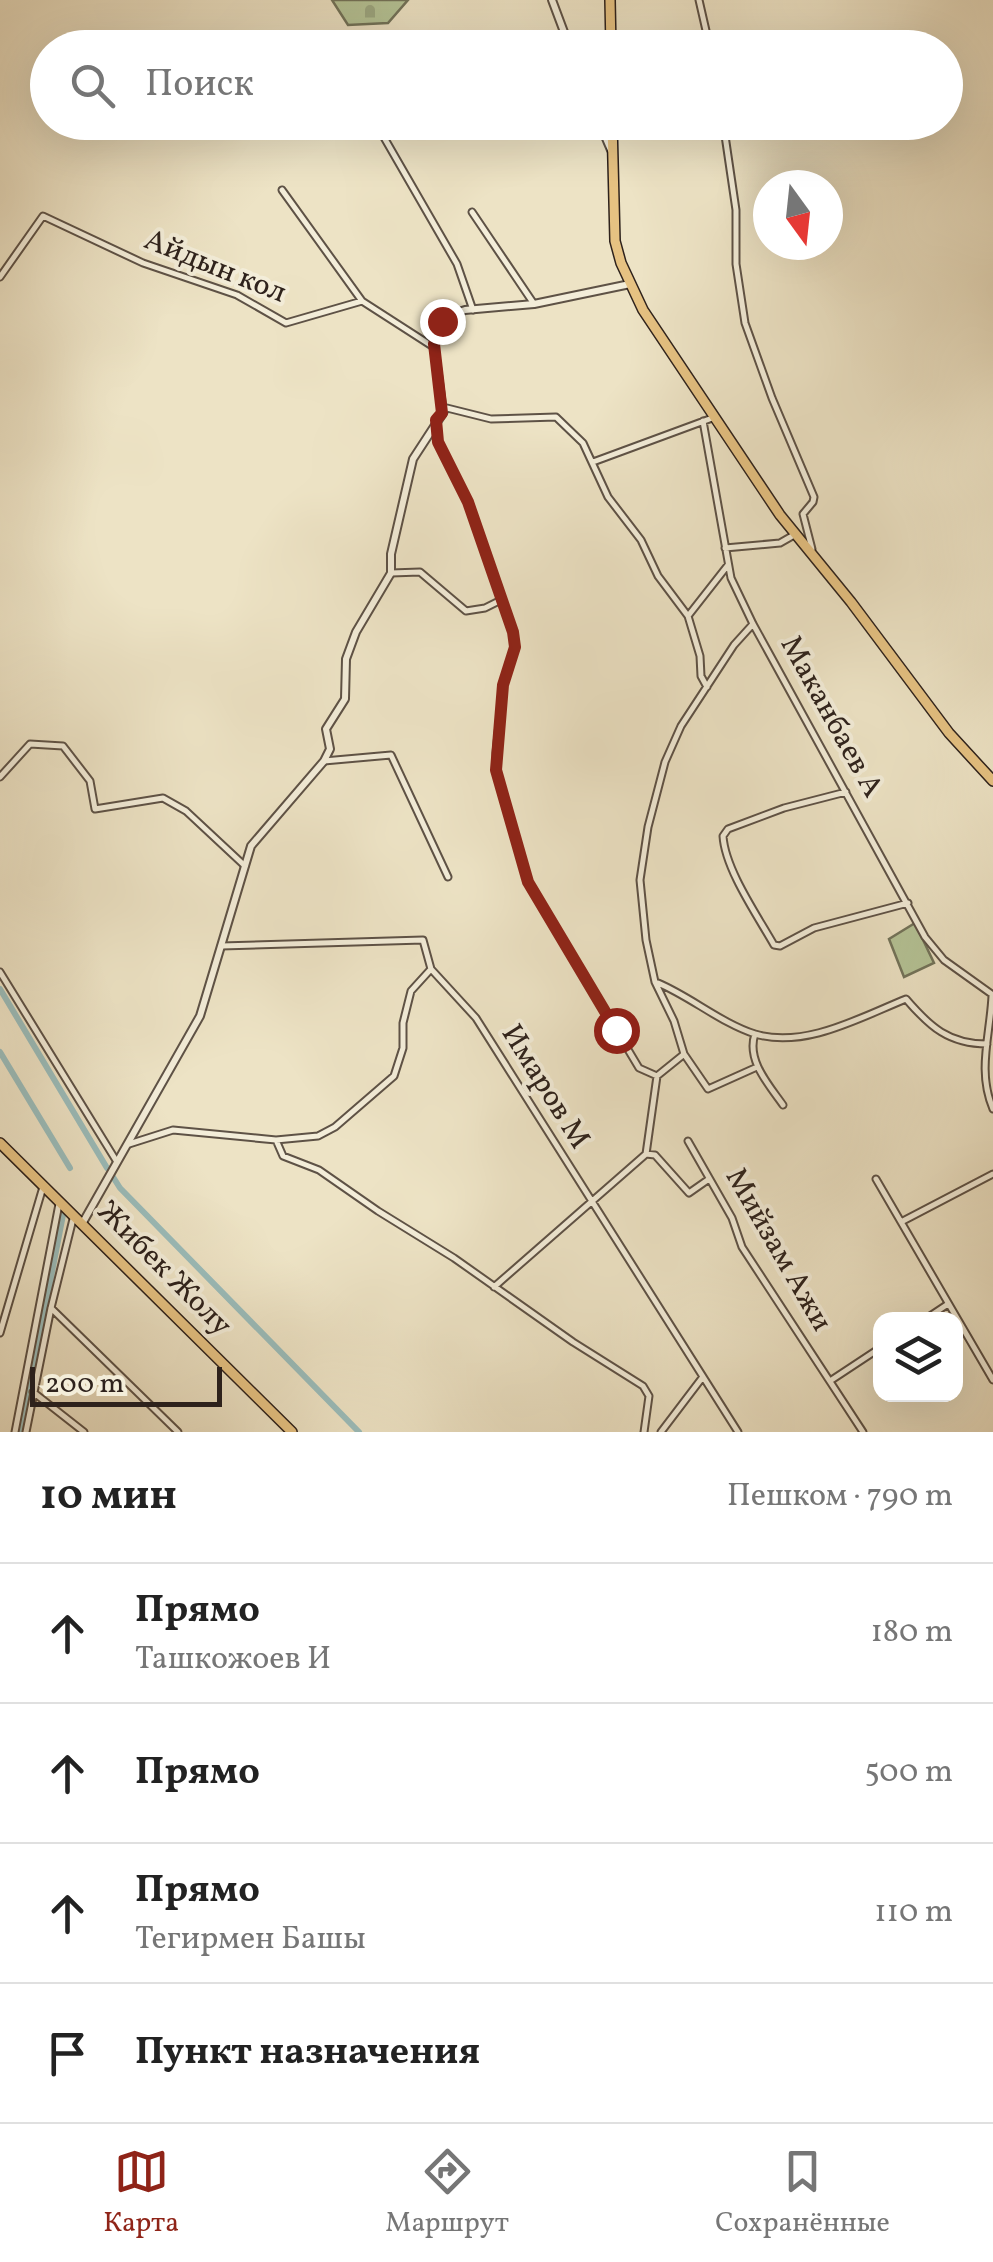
<!DOCTYPE html>
<html lang="ru">
<meta charset="utf-8">
<style>
:root{--surface:#fff;--page:#f2f2f2;--text:#222;--muted:#767676;--line:#e0e0e0;--accent:#8f2418}
body{margin:0;font-family:Vollkorn,serif;background:var(--page);color:var(--text)}
.controls{position:absolute;right:30px;bottom:30px;display:grid;overflow:hidden;border-radius:20px;box-shadow:0 10px 40px #0002}
.controls button{width:90px;height:90px;display:grid;place-items:center;padding:0;border:0;border-bottom:2px solid var(--line);background:var(--surface);color:var(--text);font:50px sans-serif}
.compass{position:absolute;left:753px;top:170px;width:90px;height:90px;border-radius:50%;background:var(--surface);box-shadow:0 10px 40px #0002;rotate:165deg}
.scale{position:absolute;left:30px;bottom:25px;width:192px;box-sizing:border-box;padding-left:10px;border:5px solid #2e221c;border-top:0;font-size:28px;line-height:35px;white-space:nowrap;color:#2e221c;-webkit-text-stroke:8px #f3edd9;paint-order:stroke}
.stop{position:absolute;width:30px;height:30px;margin:-22px;border:8px solid #8f2418;border-radius:50%;background:#fff}
.stop.end{background:#8f2418;border-color:#fff;box-shadow:0 2px 10px #0008}
.list{margin:0;padding:0;list-style:none}
h2{display:flex;justify-content:space-between;align-items:center;height:130px;margin:0;padding:0 40px;font-size:42px}
h2 small{font-size:32px;font-weight:400;color:var(--muted)}
.list li{display:grid;grid-template-columns:65px 1fr auto;gap:30px;align-items:center;box-sizing:border-box;height:140px;padding:0 40px;border-top:2px solid var(--line)}
.list b{display:block;font-size:38px;white-space:nowrap}
.list p{margin:0;font-size:32px;white-space:nowrap;color:var(--muted)}
.list em{font-size:32px;font-style:normal;color:var(--muted)}
.icon{flex:none;width:55px;height:55px;fill:none;stroke:currentColor;stroke-width:2;stroke-linecap:round;stroke-linejoin:round}
.map{position:relative;flex:none;width:993px;height:1432px;overflow:hidden}
.search{position:absolute;background:var(--surface);box-shadow:0 10px 40px #0002;left:30px;right:30px;top:30px;height:110px;display:flex;align-items:center;gap:25px;box-sizing:border-box;padding:0 35px;border-radius:55px;color:var(--muted);font-size:38px}
.sheet{height:690px;background:var(--surface)}
nav{display:flex;justify-content:space-around;align-items:center;box-sizing:border-box;height:140px;border-top:2px solid var(--line);background:var(--surface);font-size:28px;color:var(--muted)}
nav a{display:grid;justify-items:center;gap:5px}
nav .on{color:var(--accent)}
.map>svg:first-child{display:block}
</style>
<div class="map">
<svg width="993" height="1432" viewBox="0 0 993 1432">
<defs>
<pattern id="cemetery-stones" width="16" height="16" patternUnits="userSpaceOnUse" patternTransform="scale(2.5)"><rect width="16" height="16" fill="#b5c497"/><path d="M2 7V4a2 2 0 0 1 4 0v3zM10 15v-3a2 2 0 0 1 4 0v3z" fill="#9ca882"/></pattern>
</defs>
<rect width="100%" height="100%" fill="#ede3c5"/>
<filter id="stains"><feTurbulence type="fractalNoise" baseFrequency=".002" numOctaves="4"/><feColorMatrix values="0 0 0 0 .2 0 0 0 0 .09 0 0 0 0 .02 0 0 0 .5 -.17"/></filter>
<radialGradient id="worn" r=".72"><stop offset=".6" stop-color="#630" stop-opacity="0"/><stop offset="1" stop-color="#630" stop-opacity=".3"/></radialGradient>
<path fill="#b5c497" stroke="#72735a" stroke-width="2.5" d="M915,923l19,40 -30,14 -15,-38z"/>
<path fill="url(#cemetery-stones)" stroke="#72735a" stroke-width="2.5" d="M332,0h76l-20,23 -40,2z"/>
<g fill="none" stroke-linecap="round" stroke-linejoin="round">
<path stroke="#9bbdbb" stroke-width="6" d="M0,989l107,179
M0,1052l70,116
M113,1177l7,11 239,244
M21,1432l42,-217"/>
<defs>
<path id="minor" d="M699,0l11,48
M723,122l13,88v54l9,59 27,75 42,99 -1,5 -10,12 9,35
M378,127l79,137 16,46
M282,190l80,111
M472,212l62,92
M0,277l43,-61 100,47 94,32 49,28 76,-22 73,47
M443,413l4,-5 44,11 65,-2 27,26 25,54 33,43 17,36 30,40 12,40 1,20 6,11
M703,421l28,157 22,46 172,313 19,23 49,35
M436,424l2,18 30,60 45,130 2,15 -12,38 -7,68v17l8,31 24,81 111,186 18,8
M593,462l122,-45
M725,548l55,-5 14,-8
M391,573l29,-1 46,39 19,-3 16,-8
M688,616l40,-51
M753,624l-19,21 -53,81 -16,36 -17,65 -8,53 6,60 9,42 19,39 10,33 24,35 49,-22
M324,761l67,-6 57,122
M0,777l30,-33 33,2 27,35 5,28 68,-11 23,13 59,55
M846,792l-62,16 -56,21 -5,7c2,33 34,79 51,109l6,1 34,-18 94,-25
M221,946l202,-6 8,29 45,49 262,414
M0,972l117,190
M658,983c33,14 63,40 97,51 50,15 106,-17 151,-35 24,28 43,45 81,45
M992,996c-2,40 -15,75 1,113
M755,1034c-9,26 14,51 28,71
M276,1140l7,16 36,14 59,41 76,47 119,84 70,44 6,10 -5,36
M688,1141l44,77 10,29 121,185
M129,1144l44,-14 103,10 42,-4 17,-9 59,-51 9,-28v-25l8,-32 20,-22
M646,1154l11,-78 26,-21
M646,1154l9,1 34,38 20,-14
M876,1179l117,201
M901,1222l92,-48
M494,1287l152,-133
M51,1308l127,124
M924,1320l24,-16
M0,1333l43,-146
M830,1381l50,-33
M33,1392l51,40
M15,1432l44,-228
M26,1432l25,-124 23,-93
M661,1432l41,-54"/>
<path id="tertiary" d="M552,0l18,48
M599,122l12,28
M82,1224l118,-208 51,-170 73,-85 6,-12 -4,-20 19,-30 1,-40 10,-27 35,-59v-19l22,-95 30,-46 -9,-69 10,-27 21,-7 69,-6 96,-20"/>
<path id="primary" d="M0,1143l292,289"/>
<path id="trunk" d="M610,0l1,48
M612,122l3,119 6,22 22,47 137,205 71,87 98,131 44,48"/>
</defs>
<use href="#minor" stroke="#5e5246" stroke-width="9"/>
<use href="#tertiary" stroke="#5e5246" stroke-width="10"/>
<use href="#primary" stroke="#2e221c" stroke-width="12"/>
<use href="#trunk" stroke="#2e221c" stroke-width="12"/>
<use href="#minor" stroke="#f3edd9" stroke-width="5"/>
<use href="#tertiary" stroke="#f3edd9" stroke-width="6"/>
<use href="#primary" stroke="#e6c282" stroke-width="9"/>
<use href="#trunk" stroke="#e6c282" stroke-width="9"/>
</g>
<g fill="none" stroke-linecap="round" stroke-linejoin="round">
<path stroke="#8f2418" stroke-width="12" d="M442,321l-8,23 8,69 -6,7 2,22 30,60 45,130 2,15 -12,38 -7,85 32,112 88,148"/>
</g>
<g text-anchor="middle" dominant-baseline="central" stroke-width="8" stroke-linejoin="round" paint-order="stroke">
<g font-size="30" fill="#2e221c" stroke="#f3edd9">
<text transform="translate(215 267) rotate(22)">Айдын кол</text>
<text transform="translate(831 717) rotate(61)">Маканбаев А</text>
<text transform="translate(545 1087) rotate(58)">Имаров М</text>
<text transform="translate(778 1250) rotate(60)">Мийзам Ажи</text>
<text transform="translate(164 1269) rotate(45)">Жибек Жолу</text>
</g>
</g>
<rect width="100%" height="100%" filter="url(#stains)"/>
<rect width="100%" height="100%" fill="url(#worn)"/>
</svg>
<div class="controls">
<button><svg class="icon" aria-label="layers" viewBox="0 0 24 24"><path d="M12 4l9 5-9 5-9-5zM3 14l9 5 9-5"/></svg></button>
</div>
<svg class="compass" viewBox="-18 -18 36 36"><path d="M0-13l5 13h-10z" fill="#e53935"/><path d="M0 13l5-13h-10z" fill="#767676"/></svg>
<div class="scale">200 m</div>
<div class="stop" style="left:616px;top:1030px"></div>
<div class="stop end" style="left:442px;top:321px"></div>
<div class="search"><svg class="icon" aria-label="search" viewBox="0 0 24 24"><circle cx="10" cy="10" r="6"/><path d="M15 15l6 6"/></svg>Поиск</div>
</div>
<section class="sheet">
<h2>10 мин<small>Пешком · 790 m</small></h2>
<ul class="list">
<li><svg class="icon" aria-label="ahead" viewBox="0 0 24 24"><path d="M12 20V5M6 11l6-6 6 6"/></svg><div><b>Прямо</b><p>Ташкожоев И</p></div><em>180 m</em></li>
<li><svg class="icon" aria-label="ahead" viewBox="0 0 24 24"><path d="M12 20V5M6 11l6-6 6 6"/></svg><div><b>Прямо</b></div><em>500 m</em></li>
<li><svg class="icon" aria-label="ahead" viewBox="0 0 24 24"><path d="M12 20V5M6 11l6-6 6 6"/></svg><div><b>Прямо</b><p>Тегирмен Башы</p></div><em>110 m</em></li>
<li><svg class="icon" aria-label="arrive" viewBox="0 0 24 24"><path d="M6 21V4h12l-3 4 3 4H6"/></svg><div><b>Пункт назначения</b></div></li>
</ul>
</section>
<nav>
<a class="on"><svg class="icon" aria-label="map" viewBox="0 0 24 24"><path d="M3 6l6-2 6 2 6-2v14l-6 2-6-2-6 2zM9 4v14M15 6v14"/></svg>Карта</a>
<a><svg class="icon" aria-label="directions" viewBox="0 0 24 24"><path d="M12 3l9 9-9 9-9-9zM9 14v-3h6M13 9l2 2-2 2"/></svg>Маршрут</a>
<a><svg class="icon" aria-label="saved" viewBox="0 0 24 24"><path d="M7 4h10v16l-5-4-5 4z"/></svg>Сохранённые</a>
</nav>
